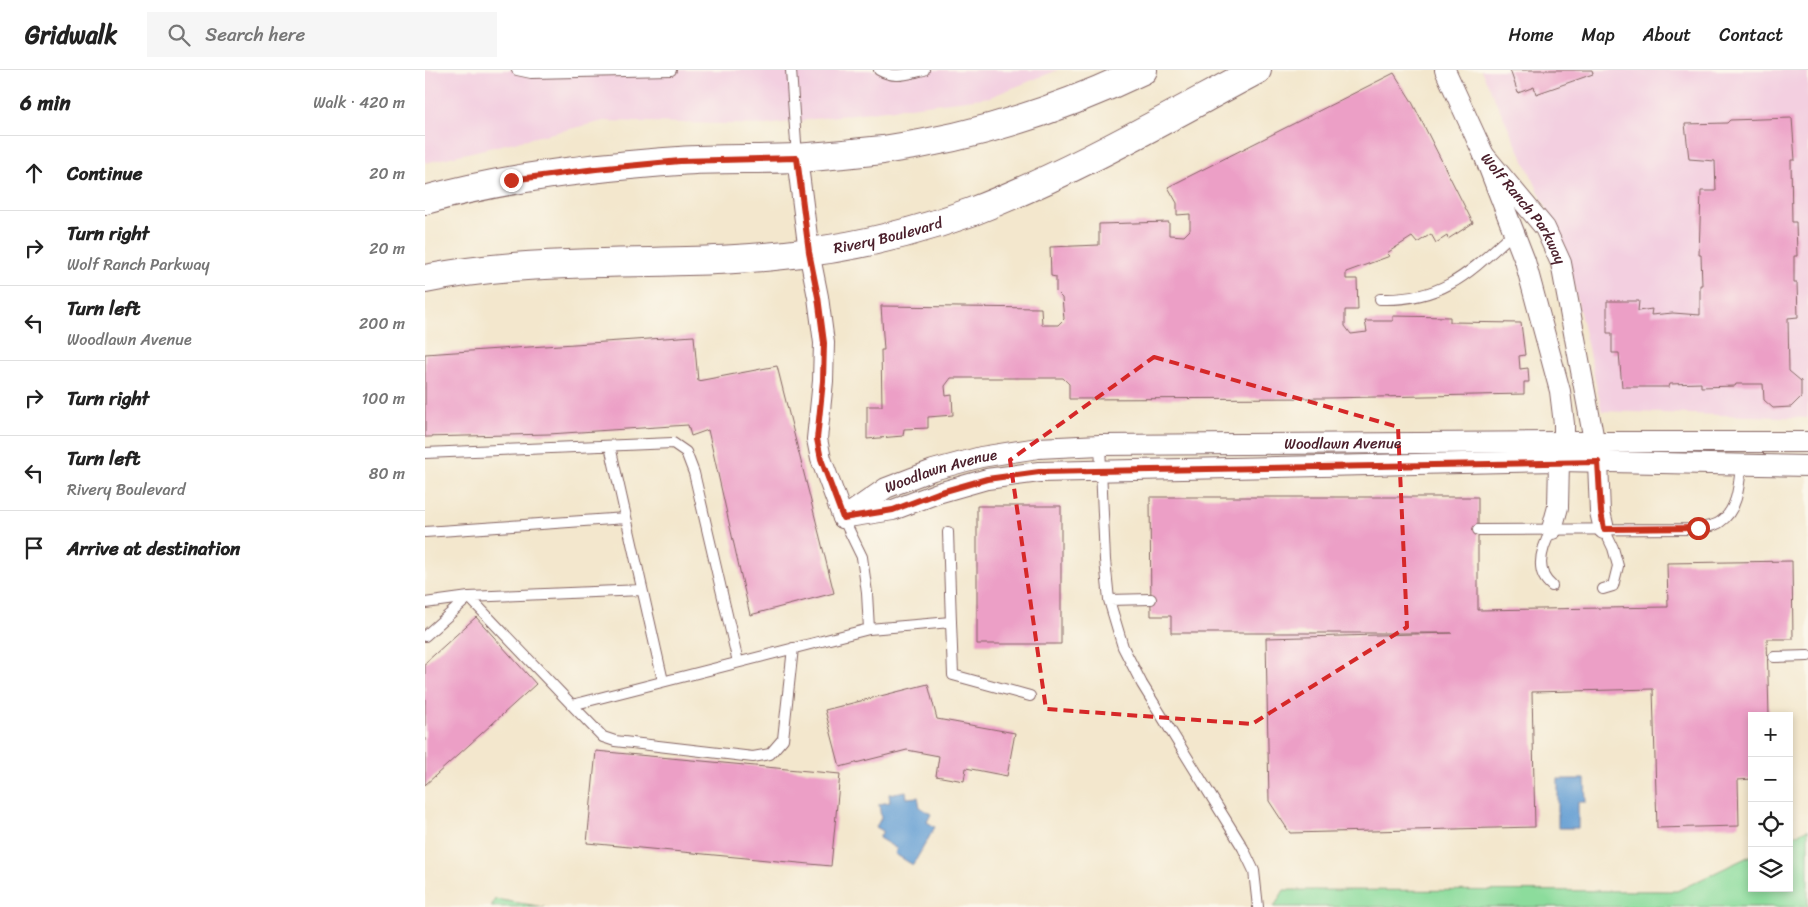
<!DOCTYPE html>
<meta charset="utf-8">
<style>
:root{--surface:#fff;--page:#f6f6f6;--text:#222;--muted:#767676;--line:#e0e0e0}
body{margin:0;font-family:Sriracha,sans-serif;background:var(--page);color:var(--text)}
.controls{position:absolute;right:15px;bottom:15px;display:grid;overflow:hidden;border-radius:0px;box-shadow:0 2px 8px #0003}
.controls button{width:45px;height:45px;display:grid;place-items:center;padding:0;border:0;border-bottom:1px solid var(--line);background:var(--surface);color:var(--text);font:25px sans-serif}
.stop{position:absolute;width:15px;height:15px;margin:-11px;border:4px solid #c8321e;border-radius:50%;background:#fff}
.stop.end{background:#c8321e;border-color:#fff;box-shadow:0 1px 5px #0008}
.list{margin:0;padding:0;list-style:none}
h2{display:flex;justify-content:space-between;align-items:center;height:65px;margin:0;padding:0 20px;font-size:21px}
h2 small{font-size:16px;font-weight:400;color:var(--muted)}
.list li{display:grid;grid-template-columns:32px 1fr auto;gap:15px;align-items:center;box-sizing:border-box;height:75px;padding:0 20px;border-top:1px solid var(--line)}
.list b{display:block;font-size:19px;white-space:nowrap}
.list p{margin:0;font-size:16px;white-space:nowrap;color:var(--muted)}
.list em{font-size:16px;font-style:normal;color:var(--muted)}
.icon{flex:none;width:28px;height:28px;fill:none;stroke:currentColor;stroke-width:2;stroke-linecap:round;stroke-linejoin:round}
.map{position:relative;flex:none;width:1383px;height:837px;overflow:hidden}
header{display:flex;align-items:center;gap:30px;box-sizing:border-box;height:70px;padding:0 25px;background:var(--surface);border-bottom:1px solid var(--line)}
header strong{font-size:24px}
nav{display:flex;gap:28px;margin-inline-start:auto;font-size:18px}
.search{width:350px;height:45px;background:var(--page);display:flex;align-items:center;gap:12px;box-sizing:border-box;padding:0 18px;border-radius:0px;color:var(--muted);font-size:19px}
main{display:flex}
aside{flex:1;background:var(--surface)}
.map>svg:first-child{display:block}
</style>
<header>
<strong>Gridwalk</strong>
<div class="search"><svg class="icon" aria-label="search" viewBox="0 0 24 24"><circle cx="10" cy="10" r="6"/><path d="M15 15l6 6"/></svg>Search here</div>
<nav><a>Home</a><a>Map</a><a>About</a><a>Contact</a></nav>
</header>
<main>
<aside>
<h2>6 min<small>Walk · 420 m</small></h2>
<ul class="list">
<li><svg class="icon" aria-label="ahead" viewBox="0 0 24 24"><path d="M12 20V5M6 11l6-6 6 6"/></svg><div><b>Continue</b></div><em>20 m</em></li>
<li><svg class="icon" aria-label="right" viewBox="0 0 24 24"><path d="M7 20v-9h11M14 6l5 5-5 5"/></svg><div><b>Turn right</b><p>Wolf Ranch Parkway</p></div><em>20 m</em></li>
<li><svg class="icon" aria-label="left" viewBox="0 0 24 24"><path d="M17 20v-9H6M10 6l-5 5 5 5"/></svg><div><b>Turn left</b><p>Woodlawn Avenue</p></div><em>200 m</em></li>
<li><svg class="icon" aria-label="right" viewBox="0 0 24 24"><path d="M7 20v-9h11M14 6l5 5-5 5"/></svg><div><b>Turn right</b></div><em>100 m</em></li>
<li><svg class="icon" aria-label="left" viewBox="0 0 24 24"><path d="M17 20v-9H6M10 6l-5 5 5 5"/></svg><div><b>Turn left</b><p>Rivery Boulevard</p></div><em>80 m</em></li>
<li><svg class="icon" aria-label="arrive" viewBox="0 0 24 24"><path d="M6 21V4h12l-3 4 3 4H6"/></svg><div><b>Arrive at destination</b></div></li>
</ul>
</aside>
<div class="map">
<svg width="1383" height="837" viewBox="0 0 1383 837">
<rect width="100%" height="100%" fill="#fbf7ec"/>
<filter id="ink" filterUnits="userSpaceOnUse"><feTurbulence type="fractalNoise" baseFrequency=".02" numOctaves="2"/><feDisplacementMap in="SourceGraphic" scale="10" xChannelSelector="R" yChannelSelector="G"/><feConvolveMatrix kernelMatrix="1 2 1 2 8 2 1 2 1" color-interpolation-filters="sRGB"/></filter>
<filter id="wash" filterUnits="userSpaceOnUse"><feTurbulence type="fractalNoise" baseFrequency=".0096" numOctaves="4" result="noise"/><feDisplacementMap in="SourceGraphic" scale="20" xChannelSelector="R" yChannelSelector="G"/><feGaussianBlur stdDeviation="1.12" result="paint"/><feColorMatrix in="noise" values="0 0 0 0 0 0 0 0 0 0 0 0 0 0 0 0 0 1.4 0 .05"/><feComposite in="paint" operator="in"/></filter>
<g filter="url(#wash)">
<rect width="100%" height="100%" fill="#f3e7cd"/>
<path fill="#f3cfe0" d="M0,0h633l-68,27 -224,28 -162,-4 -179,42z
M1056,0h327v348l-206,-7 -36,-162z"/>
<path fill="#8cdc9c" stroke="#6b7e64" d="M1383,759v78h-534l10,-17 393,1 75,-36v33h37v-50z
M70,829l49,8h-53z"/>
<path fill="#639ed3" stroke="#565e7f" d="M1133,709h27l1,23h-8v26h-20z
M481,721l1,7 11,-1 2,10 11,7 -4,8 8,5 -22,38 -18,-11 2,-5 -18,-11 4,-7 -7,-4 5,-9 -2,-14 11,-2 -1,-8z"/>
<g id="blocks">
<path fill="#ec9fc6" d="M1085,0h82l1,4 -57,20 -2,-7 -16,6z
M969,3l17,27 62,123 -25,16 -1,-3 -11,7 -5,-9 -14,9 -5,-6 -25,16 3,3 -44,16v7h11l1,31h-13v16l6,8 16,-2 -2,-11h28v-5l57,1v5l71,1 4,32 -6,1 1,13 8,-1 1,14h-5v12l-197,4 -258,1v-15l-6,-6h-112l-6,8 1,10 6,-1 1,20 -25,2v11l-24,1 -1,7 -36,3v-33h15l-1,-56h3l-3,-44 160,2 1,17h16l6,-6 -2,-21 -6,-6v-15l-5,-1 -1,-29 49,-2v-21l70,-2v13l15,1 6,-6v-16l-13,1v-12l-9,-16z
M1367,48l3,42h-4l1,62h4l1,34h-3v27h3l1,34 -10,1 1,53 12,10v16l-10,10 -18,1 -9,-8 -1,-16h-27l-1,2 -34,1v-4l-31,1 -1,3h-47l-3,-34h-7v-20h-5v-32h32l-1,10 14,-2 -1,6 22,-2 27,2v-30h2l-1,-30h-2l2,-64h15l-1,-30 -26,-2 -4,-35 42,-1 3,-3z
M269,266l4,45 79,-15 57,227 -84,22 -42,-185 -17,6 -3,-11 -139,9 -124,3v-83z
M725,427h328v113l190,-3 -1,-44 125,-2 1,78h-26l2,77h-17v63l-14,1 1,46 -82,2 -4,-139 -121,3 3,135 -245,6 -21,-32 -3,-163 186,-5h-281v-17h-20z
M552,436h84v138h-84z
M51,547l60,67 -111,101v-122z
M503,614l9,35 78,14 -8,43 -41,-8 -2,13 -28,-5 3,-20 -32,-6 -67,17 -15,-57z
M171,681l244,23 -9,92 -244,-23z"/>
</g>
</g>
<g filter="url(#ink)">
<use href="#blocks" fill-opacity="0" stroke="#856564" stroke-width="1"/>
<g fill="none" stroke-linecap="round" stroke-linejoin="round">
<defs>
<path id="lane" d="M92,0l14,3 140,-3
M366,0l6,87
M454,0c16,9 27,4 45,0
M955,229c64,2 90,-27 134,-67
M675,375l5,115 4,40 14,47 19,37 101,164 11,23 4,36
M185,376l53,235
M0,383l248,-10 13,9 8,21 44,189
M1127,459c-10,18 -19,42 0,57
M1053,460l220,-1c6,-2 17,-3 22,-7 18,-12 19,-37 21,-57
M0,462l201,-14
M523,462l3,90
M1178,519l10,-3 5,-20 -5,-18 -9,-19
M684,530l42,-1
M0,533l44,-6 173,-7
M444,559l82,-7 2,53 77,21
M0,566l44,-39 103,108 297,-76 -2,-36 -5,-36 -19,-39
M1349,587l34,-1
M147,635l31,32 12,4 138,16 17,-3 13,-15 10,-91"/>
<g id="street">
<path d="M1020,0l39,85"/>
<path d="M372,88l12,94 9,45 6,46 -1,38 -6,58 4,20 22,59"/>
<path d="M423,447l45,-7 45,-17 49,-14 52,-7 520,-11 249,5"/>
<path id="s1" d="M418,448l43,-30 47,-18 48,-13 57,-9 62,-3 464,-3h244"/>
<path id="s2" d="M1127,459l6,-22 1,-46 5,-19v-18l-4,-33 -35,-130 -41,-106 61,73 16,35 37,199 2,50 4,17"/>
</g>
<g id="secondary">
<path d="M0,130c82,-23 169,-33 254,-39 39,-3 78,-1 117,-3 29,-2 59,-5 87,-8 89,-12 179,-41 260,-80"/>
<path id="s3" d="M0,209c126,-26 257,-9 384,-27 54,-7 110,-21 162,-40 99,-38 192,-92 286,-142"/>
</g>
</defs>
<use href="#lane" stroke="#856564" stroke-width="12"/>
<use href="#street" stroke="#856564" stroke-width="22"/>
<use href="#secondary" stroke="#856564" stroke-width="30"/>
<use href="#lane" stroke="#fff" stroke-width="10"/>
<use href="#street" stroke="#fff" stroke-width="20"/>
<use href="#secondary" stroke="#fff" stroke-width="28"/>
</g>
</g>
<g fill="none" stroke-linecap="round" stroke-linejoin="round" filter="url(#ink)">
<path stroke="#c8321e" stroke-width="6" d="M86,110l85,-11 84,-8 117,-3 12,94 9,45 6,46 -1,38 -6,58 4,20 22,59 50,-8 45,-17 49,-14 52,-7 559,-10 3,50 3,17 94,-1"/>
</g>
<path fill="none" stroke="#d62828" stroke-width="4" stroke-dasharray="10 6" stroke-linejoin="round" d="M729,287l244,70 9,200 -155,97 -206,-15 -36,-249z"/>
<g text-anchor="middle" dominant-baseline="central" stroke-width="4" stroke-linejoin="round" paint-order="stroke">
<g font-size="15" fill="#4a1f2b" stroke="#fbf7ec">
<text stroke="none"><textPath href="#s2" startOffset="455">Wolf Ranch Parkway</textPath></text>
<text stroke="none"><textPath href="#s3" startOffset="466">Rivery Boulevard</textPath></text>
<text stroke="none"><textPath href="#s1" startOffset="515">Woodlawn Avenue</textPath></text>
<text stroke="none"><textPath href="#s1" startOffset="110">Woodlawn Avenue</textPath></text>
</g>
</g>
</svg>
<div class="controls">
<button>+</button>
<button>−</button>
<button><svg class="icon" aria-label="locate" viewBox="0 0 24 24"><circle cx="12" cy="12" r="6"/><path d="M12 2v4M12 18v4M2 12h4M18 12h4"/></svg></button>
<button><svg class="icon" aria-label="layers" viewBox="0 0 24 24"><path d="M12 4l9 5-9 5-9-5zM3 14l9 5 9-5"/></svg></button>
</div>
<div class="stop" style="left:1273px;top:458px"></div>
<div class="stop end" style="left:86px;top:110px"></div>
</div>
</main>
